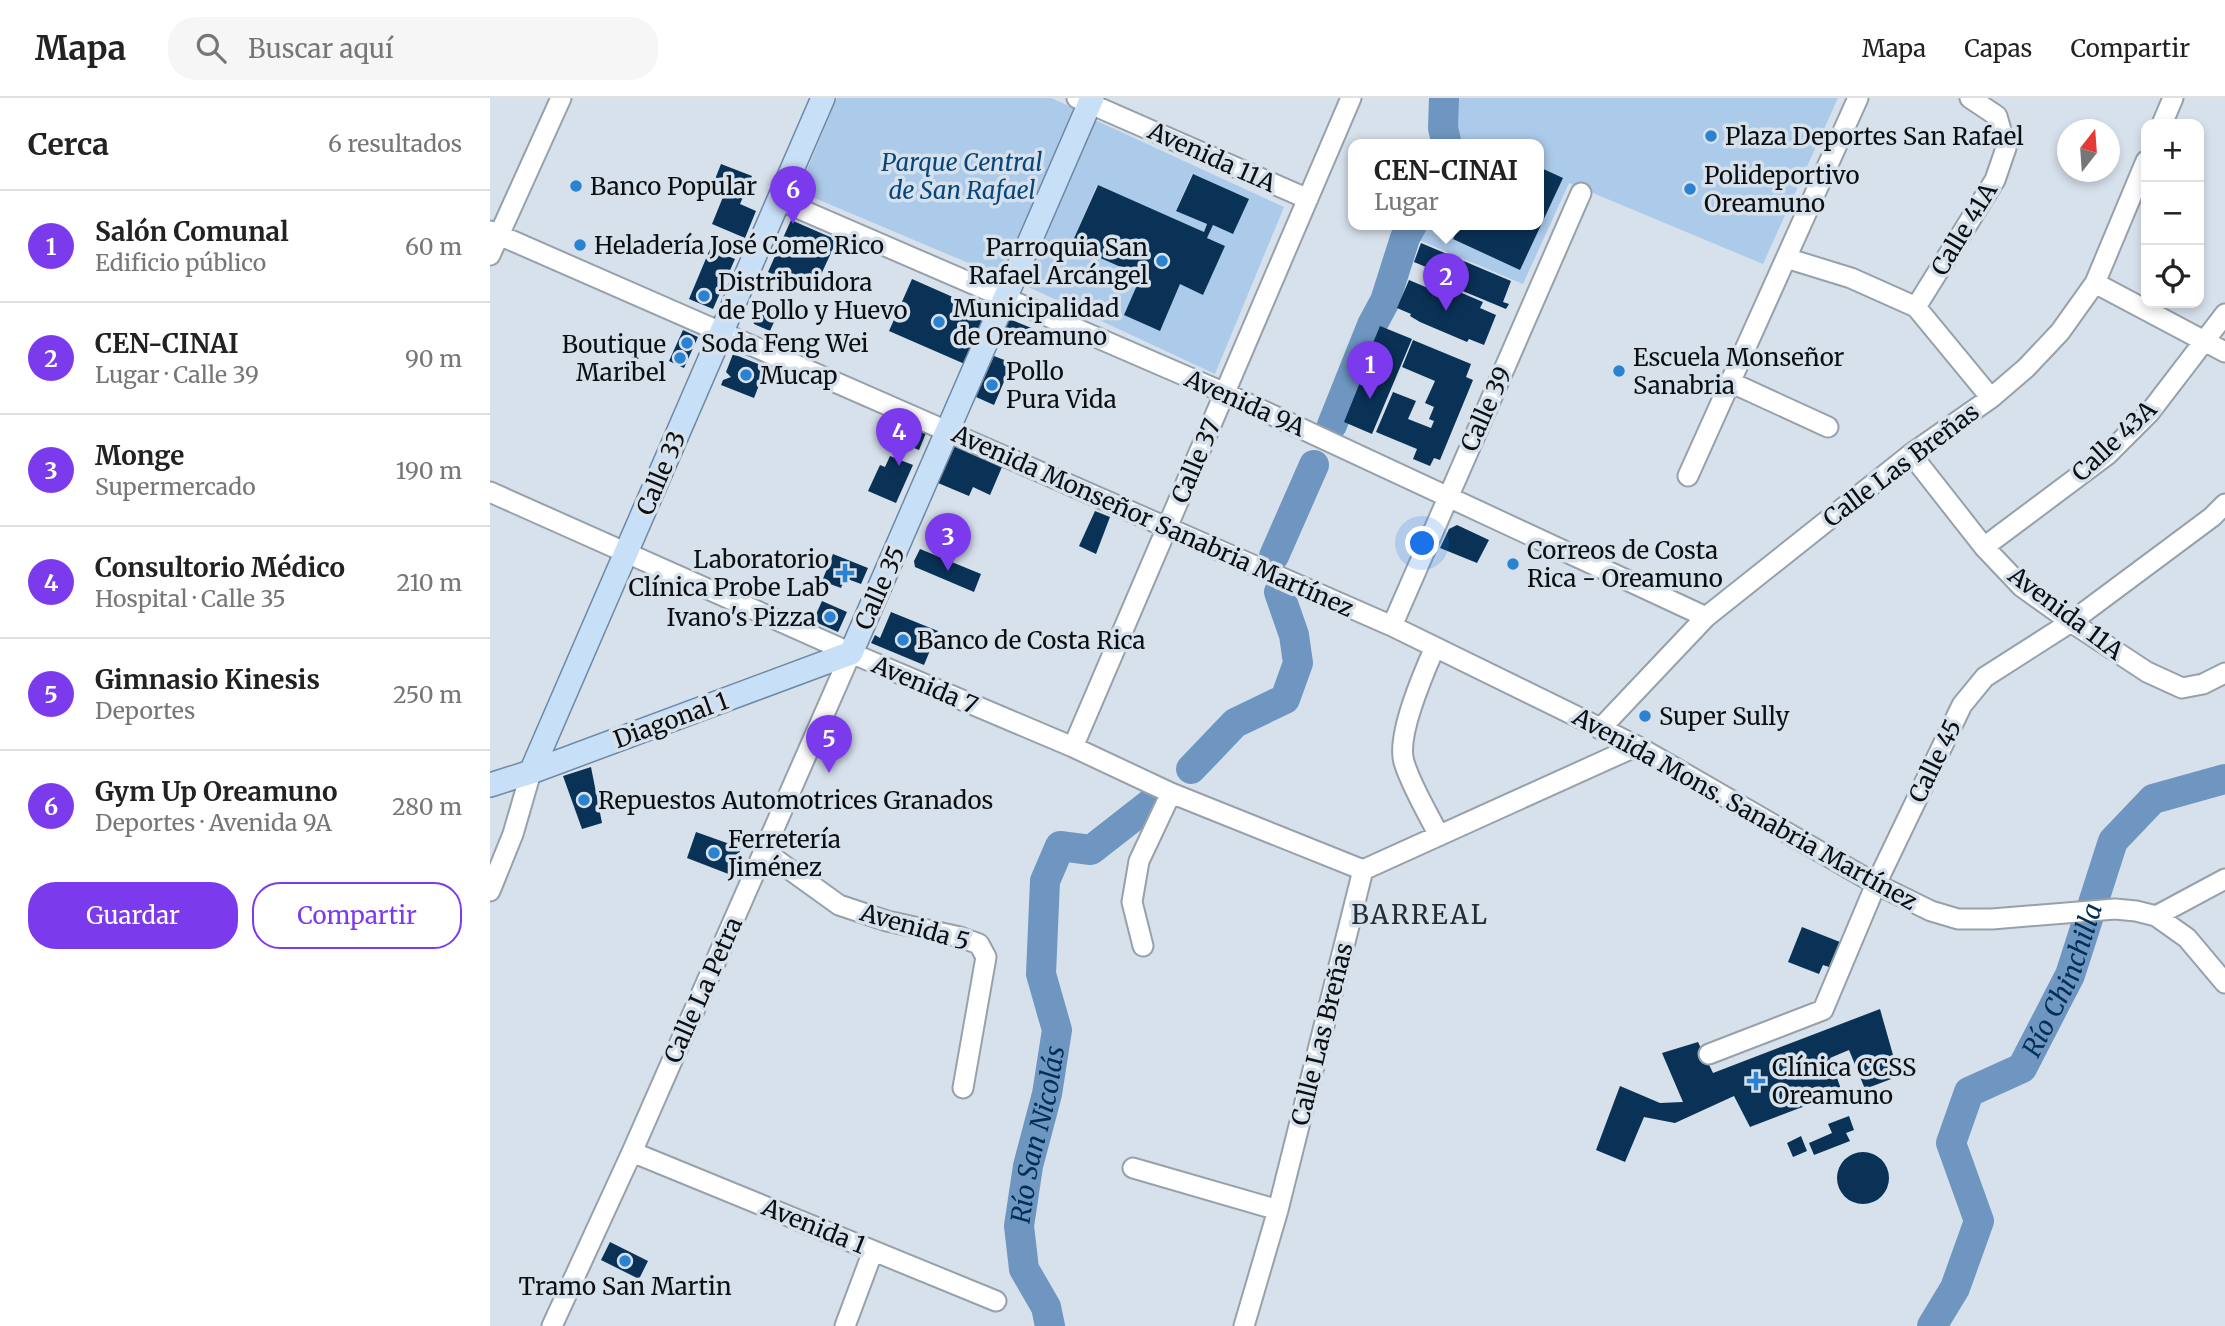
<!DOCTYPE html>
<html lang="es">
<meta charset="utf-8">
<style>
:root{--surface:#fff;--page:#f6f6f6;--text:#222;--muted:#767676;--line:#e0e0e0;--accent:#7c3aed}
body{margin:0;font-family:Merriweather,serif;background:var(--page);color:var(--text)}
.controls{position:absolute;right:21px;top:21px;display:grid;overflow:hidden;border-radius:14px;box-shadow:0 4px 10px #0003}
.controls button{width:63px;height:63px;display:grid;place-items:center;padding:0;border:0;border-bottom:2px solid var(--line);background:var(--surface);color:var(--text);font:35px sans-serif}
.compass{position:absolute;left:1567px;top:21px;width:63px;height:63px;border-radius:50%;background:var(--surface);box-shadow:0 4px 10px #0003;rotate:17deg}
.you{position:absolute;left:933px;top:446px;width:24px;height:24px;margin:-18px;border:5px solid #fff;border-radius:50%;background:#1a73e8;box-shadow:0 0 0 10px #1a73e833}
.badge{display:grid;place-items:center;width:46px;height:46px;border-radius:50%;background:var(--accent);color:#fff;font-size:23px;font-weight:700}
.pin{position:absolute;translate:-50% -58px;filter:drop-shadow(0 2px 4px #0008)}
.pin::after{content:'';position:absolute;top:37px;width:24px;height:21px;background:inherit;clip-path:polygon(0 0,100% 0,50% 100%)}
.popup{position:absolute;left:858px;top:41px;width:196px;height:91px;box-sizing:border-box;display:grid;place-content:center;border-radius:14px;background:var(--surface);filter:drop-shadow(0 2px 5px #0005);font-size:23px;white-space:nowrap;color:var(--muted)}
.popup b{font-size:26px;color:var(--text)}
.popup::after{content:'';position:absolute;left:50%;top:100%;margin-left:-14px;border:14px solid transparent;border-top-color:var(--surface)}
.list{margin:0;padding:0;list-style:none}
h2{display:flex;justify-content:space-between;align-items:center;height:91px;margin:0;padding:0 28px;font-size:30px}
h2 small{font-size:23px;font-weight:400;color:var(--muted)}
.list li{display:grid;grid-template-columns:46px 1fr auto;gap:21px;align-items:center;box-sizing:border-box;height:112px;padding:0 28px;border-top:2px solid var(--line)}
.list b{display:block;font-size:26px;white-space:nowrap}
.list p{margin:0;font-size:23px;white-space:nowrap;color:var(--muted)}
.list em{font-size:23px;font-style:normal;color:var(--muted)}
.actions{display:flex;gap:14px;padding:21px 28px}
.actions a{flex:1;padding:16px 0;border:2px solid var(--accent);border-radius:28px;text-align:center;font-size:24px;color:var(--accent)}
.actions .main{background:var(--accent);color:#fff}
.icon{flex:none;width:38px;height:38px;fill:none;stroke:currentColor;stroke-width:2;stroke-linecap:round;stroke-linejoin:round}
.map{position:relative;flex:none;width:1735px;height:1228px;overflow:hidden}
header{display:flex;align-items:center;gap:42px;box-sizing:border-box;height:98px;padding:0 35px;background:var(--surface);border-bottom:2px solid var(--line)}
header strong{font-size:33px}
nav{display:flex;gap:38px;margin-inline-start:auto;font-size:24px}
.search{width:490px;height:63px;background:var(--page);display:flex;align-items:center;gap:18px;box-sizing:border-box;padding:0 24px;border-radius:28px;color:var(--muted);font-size:26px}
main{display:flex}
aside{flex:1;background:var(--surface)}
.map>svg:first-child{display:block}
</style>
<header>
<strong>Mapa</strong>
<div class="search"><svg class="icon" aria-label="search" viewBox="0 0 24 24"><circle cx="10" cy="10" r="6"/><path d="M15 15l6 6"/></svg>Buscar aquí</div>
<nav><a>Mapa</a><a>Capas</a><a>Compartir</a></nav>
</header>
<main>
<aside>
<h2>Cerca<small>6 resultados</small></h2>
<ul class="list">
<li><span class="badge">1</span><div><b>Salón Comunal</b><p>Edificio público</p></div><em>60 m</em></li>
<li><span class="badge">2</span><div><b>CEN-CINAI</b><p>Lugar · Calle 39</p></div><em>90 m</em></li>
<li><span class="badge">3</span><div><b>Monge</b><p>Supermercado</p></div><em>190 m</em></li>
<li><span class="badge">4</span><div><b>Consultorio Médico</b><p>Hospital · Calle 35</p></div><em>210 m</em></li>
<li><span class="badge">5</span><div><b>Gimnasio Kinesis</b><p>Deportes</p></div><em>250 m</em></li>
<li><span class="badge">6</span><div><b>Gym Up Oreamuno</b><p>Deportes · Avenida 9A</p></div><em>280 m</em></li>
</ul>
<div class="actions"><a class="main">Guardar</a><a>Compartir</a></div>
</aside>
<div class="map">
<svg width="1735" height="1228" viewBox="0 0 1735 1228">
<rect width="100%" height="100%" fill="#d7e1ec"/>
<path fill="#accaea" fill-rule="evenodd" d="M347,0h214l25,11 -72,169 -206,-87z
M959,0h389l-75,166 -194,-81 -46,101 -104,-44 7,-15h113v-80h-81z
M605,22l189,87 -69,167 -193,-90zM702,76l56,25 -15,35 -20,-9 -6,13 18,8 -22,48 -23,-10 -20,46 -19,-54 -70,-31 26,-60 107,47 3,-8 -31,-14z"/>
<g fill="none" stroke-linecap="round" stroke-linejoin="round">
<g stroke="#6e96c0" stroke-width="30">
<path d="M954,0l-1,30 4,17"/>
<path d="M842,327l40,-100 13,-24 20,-63 7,-13"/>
<path d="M784,458l40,-91"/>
<path d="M701,671l44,-46 50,-24 13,-36 -4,-28 -15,-43"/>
<path id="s1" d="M560,1228l-4,-19 -22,-38 -5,-43 9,-60 19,-72 10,-64 -16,-56 4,-93 15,-35 31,4 64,-50"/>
<path id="s2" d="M1442,1228l23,-38 24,-67 -28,-78 18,-51 53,-24 48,-93 43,-134 40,-42 72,-20"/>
</g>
</g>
<path fill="#093256" d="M231,66l31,12 -12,28 16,7 -11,27 -33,-14 11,-27 -13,-5z
M1049,69l24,11 -43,92 -67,-31 7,-14h79z
M703,76l56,25 -16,35 -20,-9 -6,13 18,8 -22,49 -23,-11 -20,47 -36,-16 17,-39 -70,-31 27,-60 106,47 3,-8 -31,-13z
M301,122l46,20 -24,52 -45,-20z
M931,145l90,38 -8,21 6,2 -3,5 -65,-27 4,-7 -31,-13z
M220,151l25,10 -22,50 -24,-10z
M422,181l77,34 -22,52 -78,-34z
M919,182l26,11 3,-8 45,19 -3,6 16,7 -12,30 -15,-6 -2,3 -47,-20 -10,-6 1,-2 -14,-6z
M265,206l23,9 -8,18 -16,-7 -3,-11z
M517,220l27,11 -4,11 -28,-11z
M890,228l32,13 -40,95 -28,-12 19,-47 -3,-1z
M193,232l15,7 -14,31 -15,-7z
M923,242l58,24 -5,13 7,3 -33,80 -6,-2 -4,8 -17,-7 4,-10 -41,-17 17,-40 23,9 -8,18 23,9 3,-7 -5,-2 5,-12 -9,-4 10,-22 -33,-14z
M243,256l33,13 -12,31 -33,-13 2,-5 8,-3 -5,-5z
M504,258l18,7 -18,42 -18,-8z
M411,325l25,10 -7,17 -25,-10z
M465,348l47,21 -12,28 -17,-8 -4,9 -31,-13z
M400,358l23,9 -17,38 -28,-12 12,-26 5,2z
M605,413l15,6 -14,37 -17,-8z
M967,427l32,15 -12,23 -37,-15 9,-19z
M430,451l61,25 -7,18 -59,-25 -1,-6z
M343,456l35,14 -7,16 -16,-6 -4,10 -19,-7z
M332,503l25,11 -9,20 -25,-11z
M401,514l47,19 -14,34 -53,-22 4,-8 5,3z
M101,669l11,56 -20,6 -19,-53z
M206,734l45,16 -10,27 -44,-17z
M1312,829l43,17 -10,25 -12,-4 -4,9 -31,-12z
M1390,911l19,67 -34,13 -16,-39 -19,8 12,34 -92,35 -16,-31 -59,27 -31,-6 -19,45 -29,-12 24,-64 40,17 23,-1 -21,-49 36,-11 15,31z
M1359,1018l5,14 -8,3 4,8 -36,14 -5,-12 23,-10 -4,-9z
M1311,1038l6,15 -14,6 -6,-14z
M1347 1080a26 26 0 1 1 52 0a26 26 0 1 1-52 0Z
M120,1144l38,19 -9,18 -38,-19z"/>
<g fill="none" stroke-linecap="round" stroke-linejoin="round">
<defs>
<path id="minor" d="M587,0l231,101
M1672,26l11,-26
M289,102l446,193 481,224
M0,133l902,395 245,120 239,138 55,27 27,8h34l123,-10 21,2 20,5 31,22 38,45
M0,157l71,-157
M1296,160l65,20 65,29 75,91
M1605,185l130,69
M1426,209l79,-127 11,-32 -9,-32 -27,-18
M1240,284l98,45
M1421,356l73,93 38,40 49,35 76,50 35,16 21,-4 22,-11
M1198,378l170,-378
M0,394l361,161 222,94 98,46 192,77
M1494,449l123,-92 43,-43 75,-98
M902,528l189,-433
M945,549c-11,25 -39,89 -31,115 7,24 24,51 35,74
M1110,631l106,-112 205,-163 80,-56 35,-30 34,-36 35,-49 51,-122
M583,649l278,-649
M274,753l75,54 48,16 73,16 19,7 7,13 -23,131
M873,772l274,-124
M0,793l23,-57 18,-62
M1666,818l69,-37
M653,848l-11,-44 7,-41 32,-68
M1219,956l114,-44 53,-126 86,-179 23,-28 86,-55 141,-105 13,-13
M142,1054l364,149
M643,1070l145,42
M62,1228l80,-174 219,-499
M355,1228l28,-75
M754,1228l34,-116 85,-340"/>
<path id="major" d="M41,674l292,-674
M0,687l41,-13 320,-119 241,-555"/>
</defs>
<use href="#minor" stroke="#97a1ab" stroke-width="23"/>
<use href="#major" stroke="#6f89a4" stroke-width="26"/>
<use href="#minor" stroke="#fff" stroke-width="19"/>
<use href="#major" stroke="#c8dff8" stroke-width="23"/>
</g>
<g fill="#2b82d0" stroke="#d7e1ec" stroke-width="2.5">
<circle cx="1221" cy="38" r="7"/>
<circle cx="86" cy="88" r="7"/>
<circle cx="1200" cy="91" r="7"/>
<circle cx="90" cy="147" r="7"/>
<circle cx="672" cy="163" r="7"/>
<circle cx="214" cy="198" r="7"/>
<circle cx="449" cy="224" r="7"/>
<circle cx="197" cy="245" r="7"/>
<circle cx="190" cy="260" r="7"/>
<circle cx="1129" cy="273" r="7"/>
<circle cx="256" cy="277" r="7"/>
<circle cx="502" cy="287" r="7"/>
<circle cx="1023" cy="466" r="7"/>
<path d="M351.5 464.5h7v7h7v7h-7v7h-7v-7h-7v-7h7z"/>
<circle cx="340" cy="519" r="7"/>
<circle cx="413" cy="542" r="7"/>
<circle cx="1155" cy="618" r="7"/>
<circle cx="94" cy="702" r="7"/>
<circle cx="224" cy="755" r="7"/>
<path d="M1262.5 972.5h7v7h7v7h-7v7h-7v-7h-7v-7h7z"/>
<circle cx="135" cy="1163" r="7"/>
</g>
<g text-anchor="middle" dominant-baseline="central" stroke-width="7" stroke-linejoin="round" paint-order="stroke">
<g font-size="24" fill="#0c0f12" stroke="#d7e1ec" text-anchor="start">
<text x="1235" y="38">Plaza Deportes San Rafael</text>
<text x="1214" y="77">Polideportivo<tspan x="1214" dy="28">Oreamuno</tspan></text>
<text x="100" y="88">Banco Popular</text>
<text x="104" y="147">Heladería José Come Rico</text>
<text x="658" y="149" text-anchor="end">Parroquia San<tspan x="658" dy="28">Rafael Arcángel</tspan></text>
<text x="228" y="184">Distribuidora<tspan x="228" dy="28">de Pollo y Huevo</tspan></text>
<text x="463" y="210">Municipalidad<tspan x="463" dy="28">de Oreamuno</tspan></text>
<text x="211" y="245">Soda Feng Wei</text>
<text x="176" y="246" text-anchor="end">Boutique<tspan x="176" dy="28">Maribel</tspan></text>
<text x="1143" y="259">Escuela Monseñor<tspan x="1143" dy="28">Sanabria</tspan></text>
<text x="516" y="273">Pollo<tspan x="516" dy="28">Pura Vida</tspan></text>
<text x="270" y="277">Mucap</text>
<text x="1037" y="452">Correos de Costa<tspan x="1037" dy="28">Rica - Oreamuno</tspan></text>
<text x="339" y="461" text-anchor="end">Laboratorio<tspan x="339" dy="28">Clínica Probe Lab</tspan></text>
<text x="326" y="519" text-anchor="end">Ivano's Pizza</text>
<text x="427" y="542">Banco de Costa Rica</text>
<text x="1169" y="618">Super Sully</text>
<text x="108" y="702">Repuestos Automotrices Granados</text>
<text x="238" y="741">Ferretería<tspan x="238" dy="28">Jiménez</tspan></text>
<text x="1282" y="969">Clínica CCSS<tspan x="1282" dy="28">Oreamuno</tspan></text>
<text x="135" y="1188" text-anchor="middle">Tramo San Martin</text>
</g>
<g font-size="24" fill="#0c0f12" stroke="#d7e1ec">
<text transform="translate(722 59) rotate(24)">Avenida 11A</text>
<text transform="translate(1474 131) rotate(-59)">Calle 41A</text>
<text transform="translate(755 305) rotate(24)">Avenida 9A</text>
<text transform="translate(996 311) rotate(-66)">Calle 39</text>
<text transform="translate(1624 343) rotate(-43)">Calle 43A</text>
<text transform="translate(706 363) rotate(-67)">Calle 37</text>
<text transform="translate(1411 367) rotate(-37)">Calle Las Breñas</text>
<text transform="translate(171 375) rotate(-67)">Calle 33</text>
<text transform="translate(663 423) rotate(24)">Avenida Monseñor Sanabria Martínez</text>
<text transform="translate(390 490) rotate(-66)">Calle 35</text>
<text transform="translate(1576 515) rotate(37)">Avenida 11A</text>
<text transform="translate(435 587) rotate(23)">Avenida 7</text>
<text transform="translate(181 622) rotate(-20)">Diagonal 1</text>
<text transform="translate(1445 663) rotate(-64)">Calle 45</text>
<text transform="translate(1255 711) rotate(29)">Avenida Mons. Sanabria Martínez</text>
<text transform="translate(425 829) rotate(16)">Avenida 5</text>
<text transform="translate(213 892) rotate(-66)">Calle La Petra</text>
<text transform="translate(832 936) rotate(-76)">Calle Las Breñas</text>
<text transform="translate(324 1128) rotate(22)">Avenida 1</text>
</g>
<g font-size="24" font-style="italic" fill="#05477c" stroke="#d7e1ec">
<text x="472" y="64">Parque Central<tspan x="472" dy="28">de San Rafael</tspan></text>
</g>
<g font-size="26" letter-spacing="2" fill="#242c34" stroke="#d7e1ec">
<text x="930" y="816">BARREAL</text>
</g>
<g font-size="26" font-style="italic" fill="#002f57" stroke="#d7e1ec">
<text stroke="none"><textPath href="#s2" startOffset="408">Río Chinchilla</textPath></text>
<text stroke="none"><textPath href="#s1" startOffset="200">Río San Nicolás</textPath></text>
</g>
</g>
</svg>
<div class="controls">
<button>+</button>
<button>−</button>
<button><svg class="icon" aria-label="locate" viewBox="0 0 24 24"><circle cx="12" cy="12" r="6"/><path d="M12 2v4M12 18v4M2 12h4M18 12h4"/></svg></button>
</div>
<svg class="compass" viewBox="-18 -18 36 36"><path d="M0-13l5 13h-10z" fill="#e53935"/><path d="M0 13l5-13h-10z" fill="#767676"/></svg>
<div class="you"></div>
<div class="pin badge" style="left:880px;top:301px">1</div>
<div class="pin badge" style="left:956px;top:213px">2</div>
<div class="popup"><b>CEN-CINAI</b>Lugar</div>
<div class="pin badge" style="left:458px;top:473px">3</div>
<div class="pin badge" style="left:409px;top:368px">4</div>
<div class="pin badge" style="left:339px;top:675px">5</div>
<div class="pin badge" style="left:303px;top:126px">6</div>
</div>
</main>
